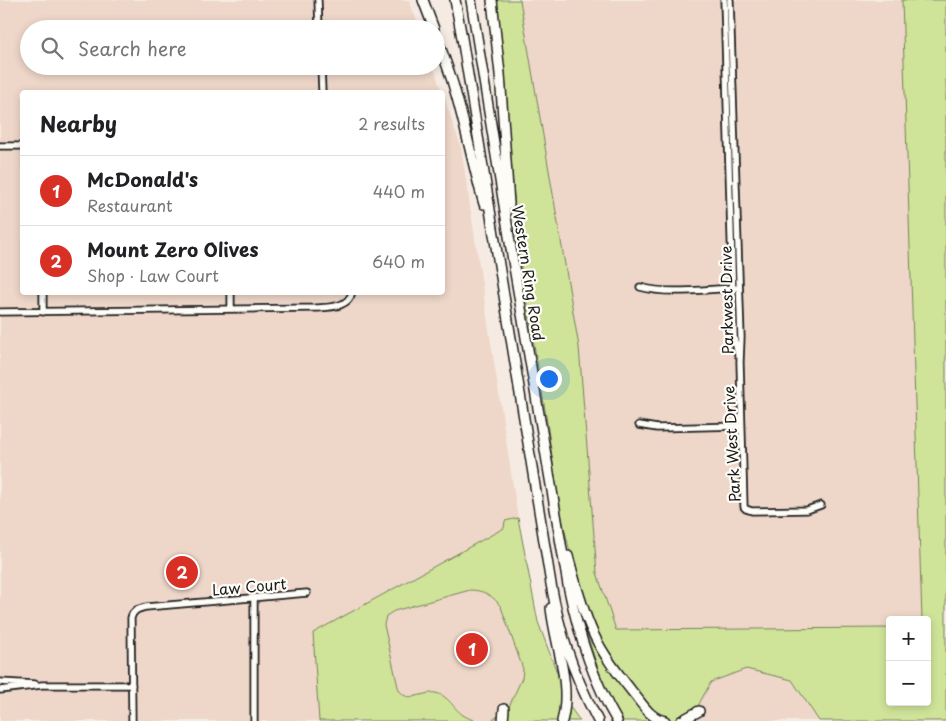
<!DOCTYPE html>
<meta charset="utf-8">
<style>
:root{--surface:#fff;--page:#f2f2f2;--text:#202124;--muted:#757577;--line:#e0e0e0;--accent:#d93025}
body{margin:0;font-family:"Playpen Sans",sans-serif;background:var(--page);color:var(--text)}
.controls{position:absolute;right:15px;bottom:15px;display:grid;overflow:hidden;border-radius:5px;box-shadow:0 2px 8px #0003}
.controls button{width:45px;height:45px;display:grid;place-items:center;padding:0;border:0;border-bottom:1px solid var(--line);background:var(--surface);color:var(--text);font:25px sans-serif}
.you{position:absolute;left:548px;top:378px;width:18px;height:18px;margin:-12px;border:4px solid #fff;border-radius:50%;background:#1a73e8;box-shadow:0 0 0 8px #1a73e833}
.badge{display:grid;place-items:center;width:32px;height:32px;border-radius:50%;background:var(--accent);color:#fff;font-size:16px;font-weight:700}
.pin{position:absolute;translate:-50% -50%;border:2px solid #fff;box-shadow:0 1px 5px #0006}
.list{margin:0;padding:0;list-style:none}
h2{display:flex;justify-content:space-between;align-items:center;height:65px;margin:0;padding:0 20px;font-size:21px}
h2 small{font-size:16px;font-weight:400;color:var(--muted)}
.list li{display:grid;grid-template-columns:32px 1fr auto;gap:15px;align-items:center;box-sizing:border-box;height:70px;padding:0 20px;border-top:1px solid var(--line)}
.list b{display:block;font-size:19px;white-space:nowrap}
.list p{margin:0;font-size:16px;white-space:nowrap;color:var(--muted)}
.list em{font-size:16px;font-style:normal;color:var(--muted)}
.icon{flex:none;width:28px;height:28px;fill:none;stroke:currentColor;stroke-width:2;stroke-linecap:round;stroke-linejoin:round}
.map{position:relative;flex:none;width:946px;height:721px;overflow:hidden}
.search{position:absolute;background:var(--surface);box-shadow:0 2px 8px #0003;left:20px;top:20px;width:425px;height:55px;display:flex;align-items:center;gap:12px;box-sizing:border-box;padding:0 18px;border-radius:28px;color:var(--muted);font-size:19px}
.panel{position:absolute;background:var(--surface);box-shadow:0 2px 8px #0003;left:20px;top:90px;width:425px;height:205px;border-radius:5px}
.map>svg:first-child{display:block}
</style>
<div class="map">
<svg width="946" height="721" viewBox="0 0 946 721">
<rect width="100%" height="100%" fill="#f6ebe2"/>
<filter id="ink" filterUnits="userSpaceOnUse"><feTurbulence type="fractalNoise" baseFrequency=".02" numOctaves="2"/><feDisplacementMap in="SourceGraphic" scale="10" xChannelSelector="R" yChannelSelector="G"/><feConvolveMatrix kernelMatrix="1 2 1 2 8 2 1 2 1" color-interpolation-filters="sRGB"/></filter>
<g filter="url(#ink)">
<path fill="#eed7c9" d="M0,0h409l11,29h-391v37h404l9,26h-420v200h420l1,-198 18,53 57,371 -13,3v7l-191,105 5,88h-319z
M520,0h383l19,620h-32v8l-274,2 -19,-57 -18,-226z
M470,590l10,1 9,4 9,8 3,4 22,62 -1,9 -15,33 -17,10h-13l-13,-5 -13,-14 -6,-5 -8,-3 -8,-1 -20,4 -7,-3 -4,-7 -14,-61 2,-10 8,-5z
M746,669l46,11 27,41h-123l-1,-2 2,-10 14,-27z"/>
<path fill="#cfe499" stroke="#76805a" d="M496,0h24l59,347 18,226 19,57 274,-2v74h37v-82h-5l-20,-620h44v721h-127l-27,-41 -46,-11 -35,13c-6,12 -17,26 -15,39h-73l-12,-18 -13,-34 -13,-41 7,-8 -7,-18 -12,-37 -13,-55 -14,-94 -28,-167 -9,-114z
M518,518l20,104 32,85 10,14h-90l17,-10 15,-33 1,-9 -22,-62c-7,-11 -18,-17 -31,-17l-76,21 -8,5 -2,9 14,62c7,19 24,4 38,6 13,3 17,15 27,22 4,3 9,4 14,6h-158l-6,-88 191,-105 1,-7z"/>
<g fill="none" stroke-linecap="round" stroke-linejoin="round">
<defs>
<path id="minor" d="M318,0l1,29
M724,0l10,337 4,18
M730,0l11,337 -1,25 4,145 2,2 6,2 55,-1 14,-5
M321,66l1,26
M0,146h22
M640,287c29,8 65,2 95,1
M231,292v17
M0,312l316,-4c13,-1 33,0 36,-16
M43,312v-20
M639,425l18,3 84,-2
M254,598v123
M0,682l35,2
M0,690l42,-5h90
M132,721l-1,-103c2,-8 7,-9 15,-11l161,-14"/>
<path id="highway" d="M423,0l11,29
M455,0l7,38 89,546c4,22 9,44 16,65 8,25 19,49 31,72
M471,0l42,261 55,324c10,48 24,94 49,136
M492,0l8,74 9,130
M436,36c7,18 14,36 19,55 11,37 18,75 29,113
M568,556c7,26 14,53 25,77 10,22 26,42 41,61 9,11 16,24 31,27
M551,608c4,37 21,76 11,113
M503,721l1,-12
M681,721l18,-10"/>
</defs>
<use href="#minor" stroke="#1c1c1c" stroke-width="9"/>
<use href="#highway" stroke="#1c1c1c" stroke-width="12"/>
<use href="#minor" stroke="#fdfcf7" stroke-width="5.5"/>
<use href="#highway" stroke="#fdfcf7" stroke-width="9"/>
</g>
</g>
<g text-anchor="middle" dominant-baseline="central" stroke-width="4.5" stroke-linejoin="round" paint-order="stroke">
<g font-size="15" fill="#1c1c1c" stroke="#fdfcf7">
<text transform="translate(529 273) rotate(81)">Western Ring Road</text>
<text transform="translate(726 300) rotate(-91)">Parkwest Drive</text>
<text transform="translate(731 444) rotate(-93)">Park West Drive</text>
<text transform="translate(249 586) rotate(-5)">Law Court</text>
</g>
</g>
</svg>
<div class="controls">
<button>+</button>
<button>−</button>
</div>
<div class="you"></div>
<div class="pin badge" style="left:472px;top:649px">1</div>
<div class="pin badge" style="left:182px;top:572px">2</div>
<div class="search"><svg class="icon" aria-label="search" viewBox="0 0 24 24"><circle cx="10" cy="10" r="6"/><path d="M15 15l6 6"/></svg>Search here</div>
<section class="panel">
<h2>Nearby<small>2 results</small></h2>
<ul class="list">
<li><span class="badge">1</span><div><b>McDonald's</b><p>Restaurant</p></div><em>440 m</em></li>
<li><span class="badge">2</span><div><b>Mount Zero Olives</b><p>Shop · Law Court</p></div><em>640 m</em></li>
</ul>
</section>
</div>
